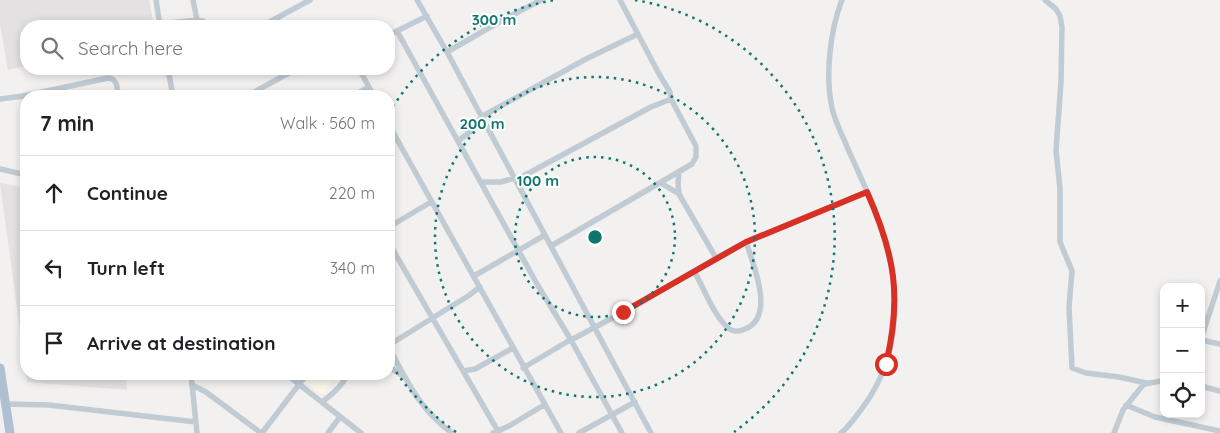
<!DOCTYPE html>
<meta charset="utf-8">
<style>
:root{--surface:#fff;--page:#f6f6f6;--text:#202124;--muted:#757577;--line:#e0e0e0}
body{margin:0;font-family:Quicksand,sans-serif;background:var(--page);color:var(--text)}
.controls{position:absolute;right:15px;bottom:15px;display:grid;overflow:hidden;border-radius:10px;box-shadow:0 2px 8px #0003}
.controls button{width:45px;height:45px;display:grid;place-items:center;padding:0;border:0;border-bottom:1px solid var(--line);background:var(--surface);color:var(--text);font:25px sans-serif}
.stop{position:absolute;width:15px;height:15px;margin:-11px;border:4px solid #d93025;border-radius:50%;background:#fff}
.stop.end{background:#d93025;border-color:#fff;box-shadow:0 1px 5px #0008}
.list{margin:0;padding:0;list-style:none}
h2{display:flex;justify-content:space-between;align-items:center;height:65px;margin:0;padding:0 20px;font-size:21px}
h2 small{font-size:16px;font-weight:400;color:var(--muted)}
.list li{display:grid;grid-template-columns:32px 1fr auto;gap:15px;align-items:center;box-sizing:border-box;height:75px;padding:0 20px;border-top:1px solid var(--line)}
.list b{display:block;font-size:19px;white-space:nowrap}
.list em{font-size:16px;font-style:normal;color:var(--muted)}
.icon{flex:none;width:28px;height:28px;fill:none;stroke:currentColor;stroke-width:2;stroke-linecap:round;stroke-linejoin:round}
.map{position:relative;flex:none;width:1220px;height:433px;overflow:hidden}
.search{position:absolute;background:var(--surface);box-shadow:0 2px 8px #0003;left:20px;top:20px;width:375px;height:55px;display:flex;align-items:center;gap:12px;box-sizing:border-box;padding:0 18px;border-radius:20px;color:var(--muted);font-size:19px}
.panel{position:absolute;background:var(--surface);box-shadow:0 2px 8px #0003;left:20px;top:90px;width:375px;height:290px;border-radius:20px}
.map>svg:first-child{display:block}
</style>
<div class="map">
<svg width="1220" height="433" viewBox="0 0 1220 433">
<rect width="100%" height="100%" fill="#f3f0f0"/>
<path fill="#fdf7e9" d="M294,374h43l-15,20z"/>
<path fill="#e4e1e2" d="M0,0h149l5,26h-128v40l-18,4 -8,-46z
M0,183l26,5v186h100l1,16 -100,-8z"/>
<path fill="#bcf3d0" d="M51,374h68l-1,7z"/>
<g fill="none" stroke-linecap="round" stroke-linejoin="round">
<path stroke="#c0cbd3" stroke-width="5.5" d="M156,0l4,26
M193,0l4,20
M417,0l30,52 204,381
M620,0l39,74 11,18 1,7
M1045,0l11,9 4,7 2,11 -1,55 -5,68 4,39v53l12,29 -3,36 3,61 14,5 33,4 27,6
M160,24l37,-4 6,1 4,5
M262,26l48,-26
M397,31l140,253 34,56 51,93
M389,35l38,-19
M447,52l54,-31 40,-21
M168,69l5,27
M359,69l15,27
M60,88l2,8
M247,96l49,-27
M353,96l16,-9
M0,99l23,-3 85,-18c10,1 9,10 10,18
M389,125l172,308
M458,141l13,-10 10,-14 105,-58 52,-25
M0,169l26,6
M679,172l-1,11 1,11 37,64
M516,180l135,-73 20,-8 25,47v11l-4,7 -141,82
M481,182h20l14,-4
M661,183l18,11
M389,227l42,-25
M389,243l110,190
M694,271c10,17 19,43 33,56 5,5 12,5 18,2 31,-12 8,-65 1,-87
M474,276l71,-41
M1201,339l19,-58
M571,340l73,-39 72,-43 30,-16 121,-50
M1201,340l19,4
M389,345l79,-49 12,-9
M389,348c18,33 31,62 63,85
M389,367l14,9
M523,368l47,-28
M463,371l12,-2 38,-21
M191,374l6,59
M286,374l75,59
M192,385l14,7 55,41
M1201,386l19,5
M322,402c11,-8 20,-16 26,-28
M5,404l44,1 147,17
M1126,405l29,12 65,14
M262,433l45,-59
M328,433l12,-16
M493,433l16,-7 35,-21
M579,433l56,-31
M841,433c9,-7 15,-17 22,-26 42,-56 38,-132 13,-194 -9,-23 -19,-44 -29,-66 -5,-13 -12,-25 -15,-39 -7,-32 -2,-78 10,-108
M1114,433l9,-23 20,-25c4,-3 14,-2 21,-5"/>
<path stroke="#aec0d1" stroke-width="9" d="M0,368l10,65"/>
</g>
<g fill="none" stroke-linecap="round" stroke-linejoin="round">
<path stroke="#d93025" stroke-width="6" d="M623,312l123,-70 121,-50c28,63 35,105 19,172"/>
</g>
<g fill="none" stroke="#0f766e" stroke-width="2.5" stroke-dasharray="2.5 5">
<circle cx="595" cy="237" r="80"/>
<circle cx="595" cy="237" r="160"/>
<path d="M456 432A240 240 0 0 1 389 361M389 113A240 240 0 0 1 555 0M635 0A240 240 0 0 1 734 432"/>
</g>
<circle cx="595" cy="237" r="8" fill="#0f766e" stroke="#fff" stroke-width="2.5"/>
<g font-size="15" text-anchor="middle" font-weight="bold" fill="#0f766e" stroke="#fff" stroke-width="4" stroke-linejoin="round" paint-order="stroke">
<text x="494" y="25">300 m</text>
<text x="482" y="129">200 m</text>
<text x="538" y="186">100 m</text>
</g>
</svg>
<div class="controls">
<button>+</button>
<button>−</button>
<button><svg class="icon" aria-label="locate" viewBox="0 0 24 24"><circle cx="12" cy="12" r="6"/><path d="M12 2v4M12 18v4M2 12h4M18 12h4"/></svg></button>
</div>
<div class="stop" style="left:886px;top:364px"></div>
<div class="stop end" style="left:623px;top:312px"></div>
<div class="search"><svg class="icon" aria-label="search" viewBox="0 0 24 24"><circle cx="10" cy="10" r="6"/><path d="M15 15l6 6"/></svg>Search here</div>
<section class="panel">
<h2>7 min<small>Walk · 560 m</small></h2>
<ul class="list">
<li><svg class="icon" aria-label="ahead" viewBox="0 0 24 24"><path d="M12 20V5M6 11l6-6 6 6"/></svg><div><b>Continue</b></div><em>220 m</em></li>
<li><svg class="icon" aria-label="left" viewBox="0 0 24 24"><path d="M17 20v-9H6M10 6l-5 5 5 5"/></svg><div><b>Turn left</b></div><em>340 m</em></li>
<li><svg class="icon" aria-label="arrive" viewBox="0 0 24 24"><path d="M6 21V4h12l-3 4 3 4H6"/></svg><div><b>Arrive at destination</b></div></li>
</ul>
</section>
</div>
